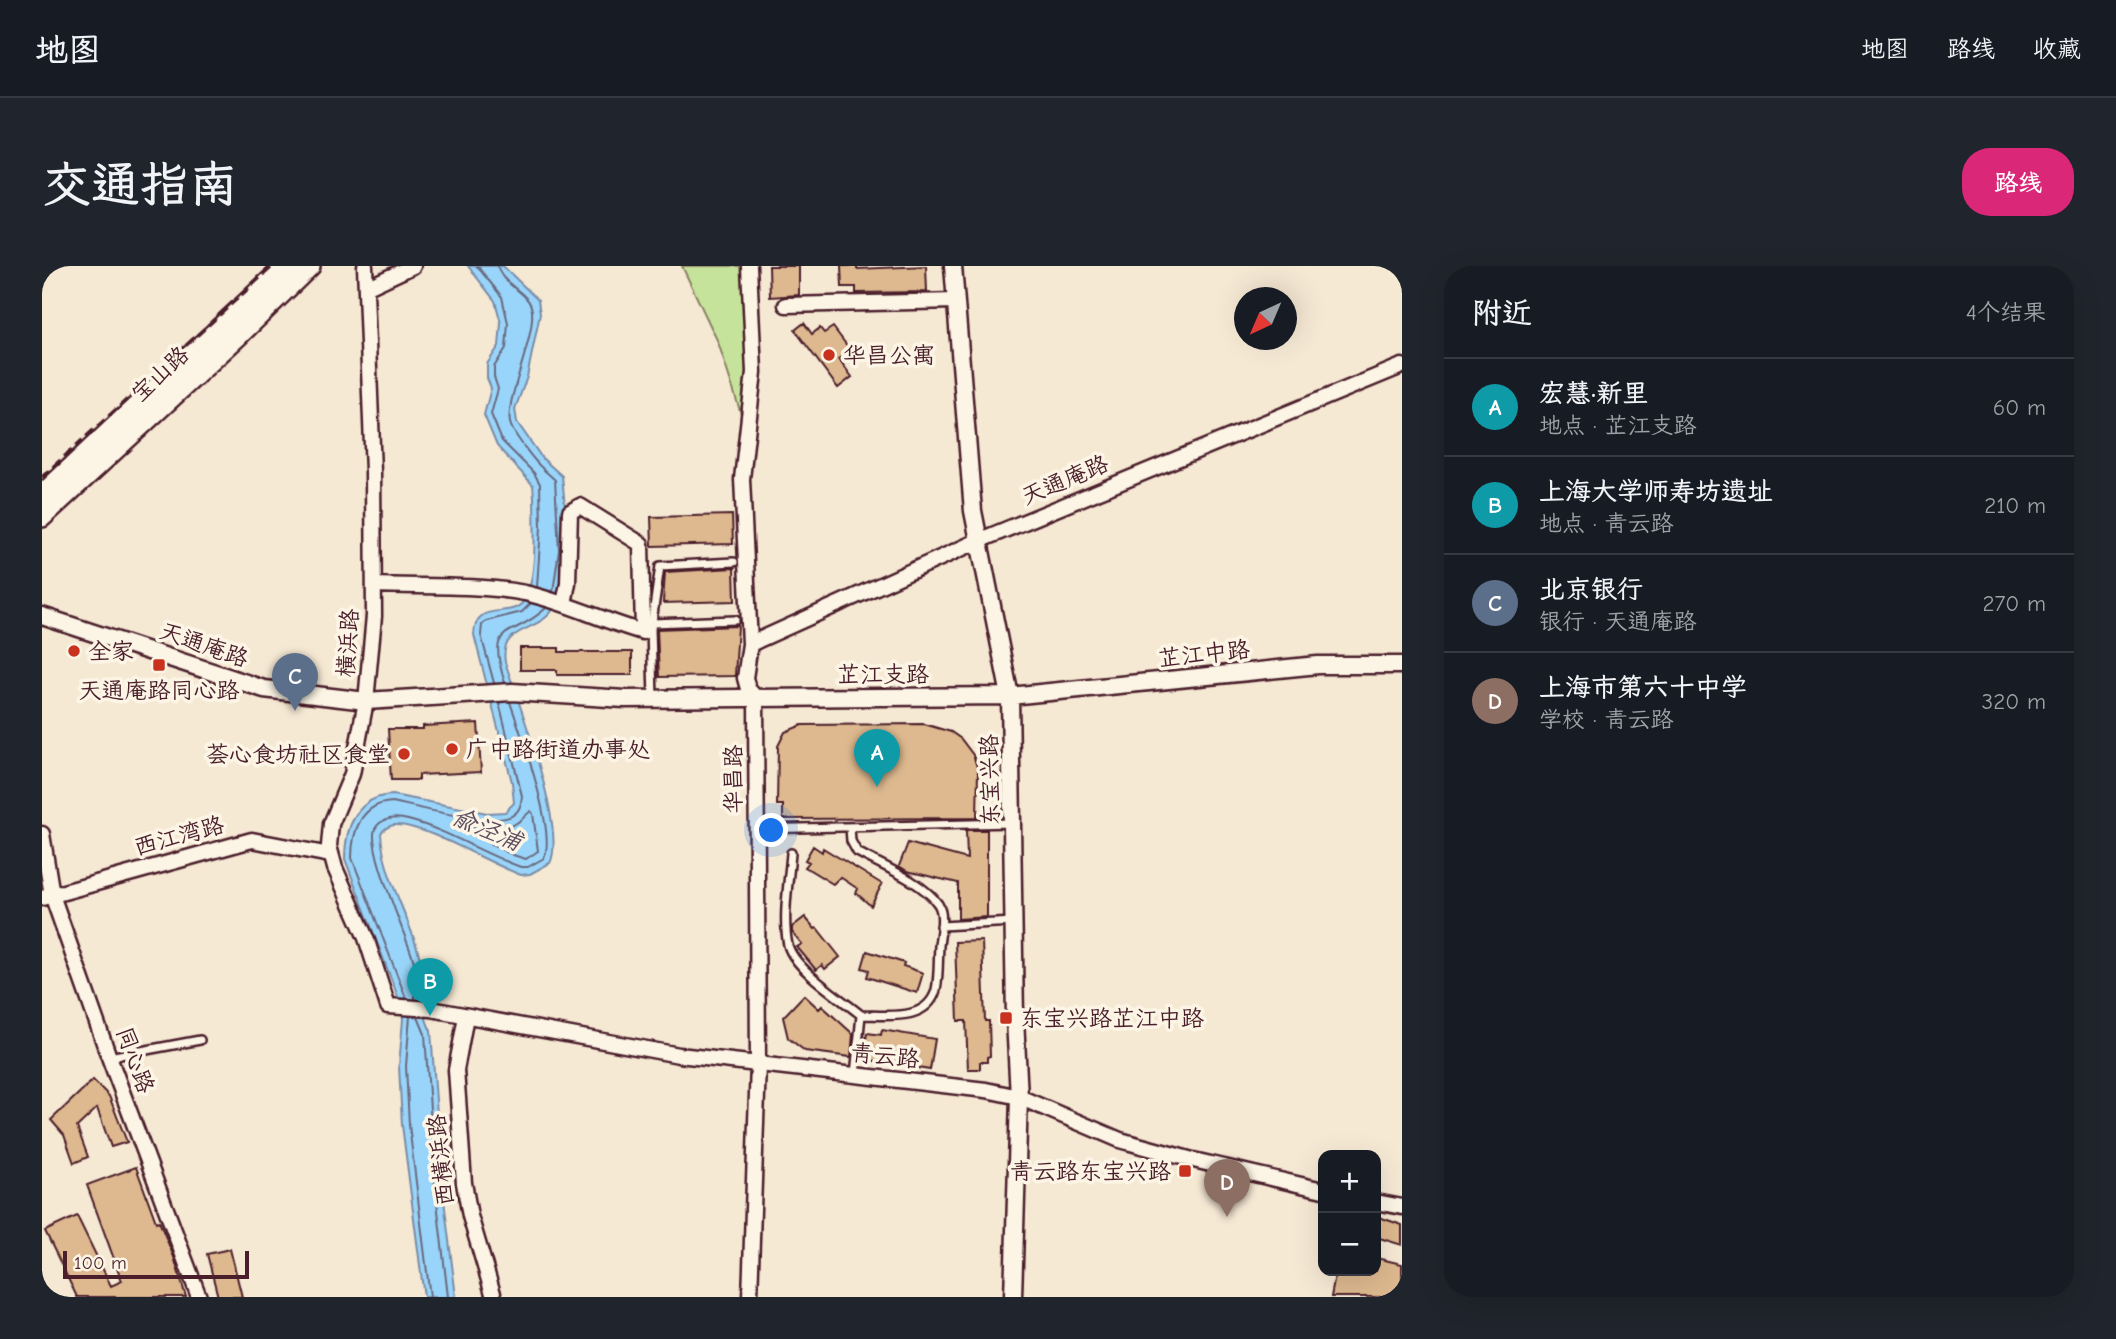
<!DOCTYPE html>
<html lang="zh">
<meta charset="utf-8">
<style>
:root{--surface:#171b24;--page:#20242c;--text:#f1f3f6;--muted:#9ea1a6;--line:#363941;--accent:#db2777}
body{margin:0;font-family:"Comic Neue","LXGW WenKai TC",sans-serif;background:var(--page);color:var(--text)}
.controls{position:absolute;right:21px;bottom:21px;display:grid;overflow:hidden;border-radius:14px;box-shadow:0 7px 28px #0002}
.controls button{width:63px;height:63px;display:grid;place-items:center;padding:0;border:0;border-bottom:2px solid var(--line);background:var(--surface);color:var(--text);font:35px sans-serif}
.compass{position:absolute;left:1192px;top:21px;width:63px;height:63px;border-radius:50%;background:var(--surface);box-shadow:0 7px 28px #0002;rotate:224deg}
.scale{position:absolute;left:21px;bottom:18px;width:186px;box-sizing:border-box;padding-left:7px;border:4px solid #4a1f2b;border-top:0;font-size:19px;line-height:24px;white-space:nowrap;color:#4a1f2b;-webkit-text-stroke:5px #fcf5e5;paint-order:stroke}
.you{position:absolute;left:730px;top:565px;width:24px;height:24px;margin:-18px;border:5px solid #fff;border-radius:50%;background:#1a73e8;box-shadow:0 0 0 10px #1a73e833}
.badge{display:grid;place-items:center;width:46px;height:46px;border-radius:50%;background:var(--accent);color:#fff;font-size:23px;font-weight:700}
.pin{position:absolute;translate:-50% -58px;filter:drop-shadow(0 2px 4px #0008)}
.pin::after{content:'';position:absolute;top:37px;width:24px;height:21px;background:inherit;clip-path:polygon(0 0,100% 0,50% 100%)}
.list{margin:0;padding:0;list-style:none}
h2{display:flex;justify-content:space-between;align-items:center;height:91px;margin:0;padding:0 28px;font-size:30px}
h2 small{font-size:23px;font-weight:400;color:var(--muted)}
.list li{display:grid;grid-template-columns:46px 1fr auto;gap:21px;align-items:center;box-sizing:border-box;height:98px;padding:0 28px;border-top:2px solid var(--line)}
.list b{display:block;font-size:26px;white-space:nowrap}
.list p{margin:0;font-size:23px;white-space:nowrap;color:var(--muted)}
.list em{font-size:23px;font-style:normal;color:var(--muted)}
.map{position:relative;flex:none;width:1360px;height:1031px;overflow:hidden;border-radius:28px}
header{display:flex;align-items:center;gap:42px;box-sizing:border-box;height:98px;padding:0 35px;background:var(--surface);border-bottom:2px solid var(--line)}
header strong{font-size:33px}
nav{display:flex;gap:38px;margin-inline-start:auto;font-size:24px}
.intro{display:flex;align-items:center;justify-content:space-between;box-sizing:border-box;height:168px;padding:0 42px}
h1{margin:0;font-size:49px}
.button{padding:18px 32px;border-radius:28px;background:var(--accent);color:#fff;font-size:24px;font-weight:700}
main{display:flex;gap:42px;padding:0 42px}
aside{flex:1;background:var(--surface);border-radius:28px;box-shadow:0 7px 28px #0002}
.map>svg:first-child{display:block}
</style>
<header>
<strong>地图</strong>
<nav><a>地图</a><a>路线</a><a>收藏</a></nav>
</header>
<div class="intro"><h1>交通指南</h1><a class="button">路线</a></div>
<main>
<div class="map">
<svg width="1360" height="1031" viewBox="0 0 1360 1031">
<rect width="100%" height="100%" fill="#f6e9d4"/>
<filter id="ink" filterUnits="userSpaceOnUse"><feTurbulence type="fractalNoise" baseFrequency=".0143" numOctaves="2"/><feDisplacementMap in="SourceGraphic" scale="14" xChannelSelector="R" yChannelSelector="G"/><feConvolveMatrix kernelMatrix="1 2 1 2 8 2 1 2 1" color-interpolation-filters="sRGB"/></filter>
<g filter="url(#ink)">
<path fill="#c6e39b" stroke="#888163" stroke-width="2" d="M640,0h60l4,105 -5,43 -23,-72z"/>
<path fill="#99d5fa" stroke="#798ca7" stroke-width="2" d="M426,0h35l35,34 2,14 -13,63 -12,32 2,13 25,36 20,18c4,39 10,95 -7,130 -14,28 -56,18 -50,56 13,39 62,168 45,201l-20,11 -9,1c-31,-11 -98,-52 -127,-50 -6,1 -9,3 -13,8 2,46 31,86 40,130 5,25 -3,43 10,68l11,153 14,113h-32l-22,-172 -3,-59 4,-47 -3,-17 -55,-143c0,-32 12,-63 48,-64l94,18 18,-1 9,-9 -2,-21 -38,-147c1,-38 39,-13 51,-36 13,-25 9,-74 9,-102l-1,-12 -36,-39 -13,-31 7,-27 -4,-10v-14l12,-18 2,-23 -6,-22z"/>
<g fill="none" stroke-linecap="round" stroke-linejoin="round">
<path stroke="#6a687e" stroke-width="2" d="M435,0l25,31 6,26 -2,25 -12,19v10l4,12 -7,25 11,27 32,32 6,11 1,43 -4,60
M456,0c2,19 33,26 34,45 3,30 -30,95 -21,115 4,10 24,36 32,43 4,4 8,7 12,11l4,70 -6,42
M452,417l-13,-48 1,-10 4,-4 36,-9 9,-9
M463,417c-20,-63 6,-42 41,-75
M489,545l2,3 5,37 -12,8 -13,-4 -50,-25 3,-4c16,2 37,7 52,-4 6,-3 8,-8 13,-11z
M364,732l-54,-140c0,-27 9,-55 41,-56 23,5 102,26 120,13 7,-4 8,-11 9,-19l-23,-94
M373,733c0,-12 2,-26 -1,-37 -7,-25 -47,-113 -39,-133 6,-12 22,-12 33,-9 40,10 75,34 113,47h7l16,-9c13,-25 -24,-127 -34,-156
M368,750l-4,50 3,59 21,172
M376,751l7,17 10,151 13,112"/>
</g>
<path fill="#deb98f" stroke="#4a1f2b" stroke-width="2" d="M727,0h30v29l-29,2z
M799,0h16v3l69,-3 1,26 -71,1v-6h-14z
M762,57l8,11 8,-6 4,5 9,-6 18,24 -12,8 13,18 -14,11 -43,-58z
M690,249l1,29 -81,2 -1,-29z
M692,302l1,33 -72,2 2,-31z
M696,360l-3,50 -76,1 -2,-48z
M478,382h39v4h73v23h-75v-5h-37z
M436,457l3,49 -62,3v5h-28l-3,-51h35v-3z
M882,458l27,8 10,7 12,16 5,15 -1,48 -194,1v-14h-6l1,-59 7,-14 17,-7z
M924,564h21v87l-29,2v-36l-51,-12 -8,-5 9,-23 59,16z
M771,580l9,6 1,-4 59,36 -11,22 -15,-13 2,-4 -18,-12 -7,7 -28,-17 4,-5 -4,-2z
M763,651l10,12 2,-1 23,29 -15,12 -3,-4 -6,5 -19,-23 5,-3 -10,-12v-5z
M940,675l3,80h4l1,35 -3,1v5h-7v7h-12l-2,-48h-8l-3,-79z
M825,685l37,12 -1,3 20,7 -6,20 -50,-16 2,-7 -7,-2z
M762,729l15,14 3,-3 31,28 -2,23 -46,-6 -17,-13 -5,-21z
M840,764l53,9 -5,31 -67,-11 4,-26 14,2z
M51,814l16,16 18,46 -16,5 -14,-39 -20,19 11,30 -14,6 -10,-28 -13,-15z
M94,901l20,55 3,-1 15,36 12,40h-109l-32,-66 32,-15 34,70 11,-5 -35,-96z
M1334,950l26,9v20l-26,-8z
M188,983l12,48h-24l-11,-43z
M1334,992l26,6v33h-71l5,-26h40z"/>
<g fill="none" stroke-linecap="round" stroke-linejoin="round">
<defs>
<path id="service" d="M610,357l83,-3
M611,432l-2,-69 9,-63 74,-4
M715,563l256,-6
M749,587c-2,27 -9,65 -3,92 6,24 54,54 73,70 26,0 66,7 75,-25 3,-14 2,-30 3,-44 1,-12 6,-31 -1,-42 -15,-22 -57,-39 -81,-52l-6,-11 -1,-14
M899,660l73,-4
M67,791l91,-17
M813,809l6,-60"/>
<path id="minor" d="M323,0l8,206 1,144 -8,85 -14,73 -21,50 -2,22 6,22 31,70 22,68 43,3 248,46 307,35 33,7 101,43 69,19 134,31
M707,0l5,106 -12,107 8,165 -5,34 3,11 8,9 2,366 -8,233
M324,22l47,-22
M744,39l170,-4
M332,319c49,2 102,-1 151,8 41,9 78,28 118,39l-2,-88 -61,-38 -10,6 -2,71 -4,21
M708,378l228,-103 424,-175
M0,568l10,61 57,162 90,240
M0,632l210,-58 78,15
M424,750l-10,54 8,113 6,33 24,81
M1334,936l26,5"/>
<path id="tertiary" d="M911,0l20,245 37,185 5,323 4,78 -6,200
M0,350l222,73 102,12 146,-9 113,7 385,-3 308,-31h84"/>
<path id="secondary" d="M0,229l244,-229
M0,251l196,-181 72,-70"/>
</defs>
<use href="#service" stroke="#4a1f2b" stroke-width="12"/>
<use href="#minor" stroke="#4a1f2b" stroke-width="19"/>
<use href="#tertiary" stroke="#4a1f2b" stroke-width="21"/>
<use href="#secondary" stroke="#4a1f2b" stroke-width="24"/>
<use href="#service" stroke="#fcf5e5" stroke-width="7"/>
<use href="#minor" stroke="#fcf5e5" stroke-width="14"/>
<use href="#tertiary" stroke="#fcf5e5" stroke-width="16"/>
<use href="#secondary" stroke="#fcf5e5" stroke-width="19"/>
<path stroke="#4a1f2b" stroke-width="3.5" stroke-dasharray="10 5" stroke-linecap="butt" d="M0,211l231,-211"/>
</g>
</g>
<g fill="#c8321e" stroke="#fcf5e5" stroke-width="2.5">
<circle cx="787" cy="89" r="7"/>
<circle cx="32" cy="385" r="7"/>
<rect x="110" y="392" width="14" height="14" rx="3.5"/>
<circle cx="410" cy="483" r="7"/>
<circle cx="362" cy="488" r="7"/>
<rect x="957" y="745" width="14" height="14" rx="3.5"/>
<rect x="1136" y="898" width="14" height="14" rx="3.5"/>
</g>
<g text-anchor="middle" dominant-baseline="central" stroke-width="7" stroke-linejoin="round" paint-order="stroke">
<g font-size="23" fill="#4a1f2b" stroke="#fcf5e5" text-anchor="start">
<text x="801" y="89">华昌公寓</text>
<text x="46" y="385">全家</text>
<text x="117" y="424" text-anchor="middle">天通庵路同心路</text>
<text x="424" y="483">广中路街道办事处</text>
<text x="348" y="488" text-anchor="end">荟心食坊社区食堂</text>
<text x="978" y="752">东宝兴路芷江中路</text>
<text x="1129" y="905" text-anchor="end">青云路东宝兴路</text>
</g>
<g font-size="23" fill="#4a1f2b" stroke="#fcf5e5">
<text transform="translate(118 108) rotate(-43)">宝山路</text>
<text transform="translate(1023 214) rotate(-23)">天通庵路</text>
<text transform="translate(306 377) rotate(-86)">横浜路</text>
<text transform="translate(162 379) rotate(19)">天通庵路</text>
<text transform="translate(1162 388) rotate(-6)">芷江中路</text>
<text x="841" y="408">芷江支路</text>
<text transform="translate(691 513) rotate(-90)">华昌路</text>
<text transform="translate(948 514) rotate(-91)">东宝兴路</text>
<text transform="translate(137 570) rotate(-15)">西江湾路</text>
<text transform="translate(843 790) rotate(6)">青云路</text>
<text transform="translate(93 794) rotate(70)">同心路</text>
<text transform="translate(399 894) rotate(-96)">西横浜路</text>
</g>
<g font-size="24" font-style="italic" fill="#5e4c5f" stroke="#fcf5e5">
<text transform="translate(445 563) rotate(23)">俞泾浦</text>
</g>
</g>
</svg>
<div class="controls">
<button>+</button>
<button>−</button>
</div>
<svg class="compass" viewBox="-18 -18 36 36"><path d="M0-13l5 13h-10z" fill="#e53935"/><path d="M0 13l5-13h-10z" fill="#9ea1a6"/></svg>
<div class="scale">100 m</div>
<div class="you"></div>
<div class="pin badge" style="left:835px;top:521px;background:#0f9aa8">A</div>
<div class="pin badge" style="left:388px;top:750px;background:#0f9aa8">B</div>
<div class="pin badge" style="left:253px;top:445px;background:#5c6f8a">C</div>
<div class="pin badge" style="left:1185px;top:951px;background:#8d6e63">D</div>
</div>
<aside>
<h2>附近<small>4个结果</small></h2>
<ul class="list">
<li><span class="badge" style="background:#0f9aa8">A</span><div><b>宏慧·新里</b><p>地点 · 芷江支路</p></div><em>60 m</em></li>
<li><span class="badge" style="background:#0f9aa8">B</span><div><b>上海大学师寿坊遗址</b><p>地点 · 青云路</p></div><em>210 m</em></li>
<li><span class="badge" style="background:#5c6f8a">C</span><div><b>北京银行</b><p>银行 · 天通庵路</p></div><em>270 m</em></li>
<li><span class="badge" style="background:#8d6e63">D</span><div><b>上海市第六十中学</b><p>学校 · 青云路</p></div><em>320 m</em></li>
</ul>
</aside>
</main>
